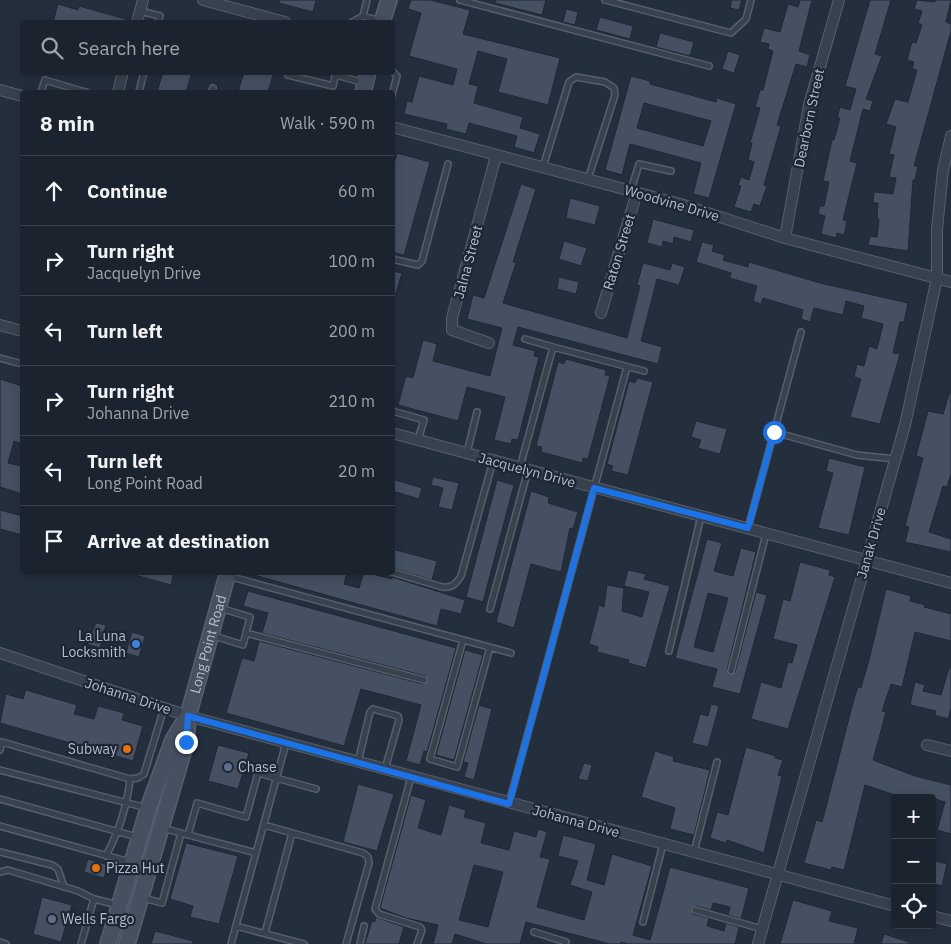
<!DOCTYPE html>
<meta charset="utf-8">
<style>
:root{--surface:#1b232e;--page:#282f3a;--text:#f1f3f6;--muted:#a0a4aa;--line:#39404a}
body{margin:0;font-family:"IBM Plex Sans",sans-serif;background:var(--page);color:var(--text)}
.controls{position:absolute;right:15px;bottom:15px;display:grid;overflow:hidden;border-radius:5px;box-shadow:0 2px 12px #0003}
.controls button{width:45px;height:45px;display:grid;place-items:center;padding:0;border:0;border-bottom:1px solid var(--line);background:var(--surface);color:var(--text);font:25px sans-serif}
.stop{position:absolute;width:15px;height:15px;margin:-11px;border:4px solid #1a73e8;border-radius:50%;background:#fff}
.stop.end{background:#1a73e8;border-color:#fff;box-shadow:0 1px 5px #0008}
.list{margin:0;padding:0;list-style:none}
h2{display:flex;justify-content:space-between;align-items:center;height:65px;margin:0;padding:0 20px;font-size:21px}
h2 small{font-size:16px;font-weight:400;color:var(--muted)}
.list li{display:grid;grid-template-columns:32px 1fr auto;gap:15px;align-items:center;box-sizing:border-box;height:70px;padding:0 20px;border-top:1px solid var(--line)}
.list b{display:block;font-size:19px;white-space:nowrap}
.list p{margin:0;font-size:16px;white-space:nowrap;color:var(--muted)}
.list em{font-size:16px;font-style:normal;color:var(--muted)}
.icon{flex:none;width:28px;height:28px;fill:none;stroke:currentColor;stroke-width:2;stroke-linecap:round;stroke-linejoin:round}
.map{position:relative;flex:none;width:951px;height:944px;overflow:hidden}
.search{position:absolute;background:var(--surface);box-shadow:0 2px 12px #0003;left:20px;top:20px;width:375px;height:55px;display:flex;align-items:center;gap:12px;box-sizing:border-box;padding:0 18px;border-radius:5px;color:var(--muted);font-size:19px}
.panel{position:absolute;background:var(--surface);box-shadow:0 2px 12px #0003;left:20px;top:90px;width:375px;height:485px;border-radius:5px}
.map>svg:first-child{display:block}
</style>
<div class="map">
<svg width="951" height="944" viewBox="0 0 951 944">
<rect width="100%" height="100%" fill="#242f3e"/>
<path fill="#455162" stroke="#1f2835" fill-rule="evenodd" d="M279,0h37l-3,12 -34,-9z
M411,0h19l40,10 -7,24 97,24 -12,47 -50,-13 9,-33 -29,-8 -9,33 9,2 -4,17 49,14 -3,11 20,6 -6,19 -20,-6 3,-11 -48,-13 -3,11 -20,-5 1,-5 -43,-10 3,-13 5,1 7,-26 34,9 4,-16 -48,-13 12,-43 -13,-4z
M495,0h51l-4,15 -47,-12z
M732,0h10l-3,10 -9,-2z
M800,0h12l-13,51 11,4 -3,12 -11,-3 -19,61 4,1 -17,59 3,1 -7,20 -6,-2 -3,8 -17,-5 7,-21 -3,-1 3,-8 8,3 5,-18 -6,-2 4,-17h-2l10,-35 -5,-1 5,-17h3l10,-39 -5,-2 1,-5 -9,-2 4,-14 16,4 8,-28 10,3z
M870,0h21l-16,54 7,2 -16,43 7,2 -3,10 -7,-2 -13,52 7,2 -14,57 4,1 -3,14 -7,-2 -1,5 -15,-4 4,-18 -7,-2 2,-8h4l5,-24 -6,-1 9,-41h2l6,-22h-3l3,-11 10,3 6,-21 -11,-3z
M917,0l18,2v-2h16l-5,22 5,2v7l-37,135h4l-3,14h-2l-5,71 -40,-6 2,-9 7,1 2,-18h-2l1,-16h-5l1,-11 19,2 3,-16 -7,-1 5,-22 -5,-1 7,-27 -10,-3 9,-25 13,3 9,-32 -5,-1 2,-7 -7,-2 5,-18 4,1 6,-18 -4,-2 4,-12 -8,-2z
M58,4l20,6 1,-4 50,14 -1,2h-75z
M566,9l12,3 -3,13 -12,-3z
M600,17l33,9 -3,13 -34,-9z
M660,33l34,9 -4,14 -34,-9z
M728,51l12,4 -6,18 -12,-4z
M163,72h29l-6,20h-29z
M244,72h30l-6,20h-30z
M631,76l19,5v3l66,18 1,-4 19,6 -27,94 -16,-4 8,-31 -71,-19 -8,31 -17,-5zM644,103l67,18 -8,25 -66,-18z
M397,153l33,9 -26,93 -12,-3v-82z
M521,184l15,5 -23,73 3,1 -13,40 124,35 13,-52 -3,-1 6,-22 27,7 2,-7 13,4 -6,18 -22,-6 -16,62 21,6 -4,17 -140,-37 -5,18 22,6 -1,5 5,1 -21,83 -6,-1 -1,5 -17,-4 11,-43 -38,-10 -9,34 -60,-16 8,-29 7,2 10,-38 14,4 -4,17 57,15 12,-48 -35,-9 6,-24 11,3z
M570,198l30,8 -5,19 -29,-7z
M653,219l41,11 -3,12 -17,-5 -1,7 -10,-3 -1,6 -15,-4z
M564,241l23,7 -6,18 -22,-7z
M702,242l12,3 -2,6 13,4 -2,5 25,7 1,-5 71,21 88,20 -4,19h-4l-7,31 7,1 -20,70 -30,-7 11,-38 -7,-2 3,-13 7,2 5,-20 8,3 6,-25 -22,-6 3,-12 -18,-5 -3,14 -29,-7 -4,14 -9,-3 2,-9 -40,-12 -2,6 -8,-3 4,-15 -27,-8 1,-5 -35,-11z
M392,271l10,2 -7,24h-3z
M559,277l20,5 -3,12 -19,-5z
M566,359l40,11 -1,5 5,1 -22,83 -5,-1 -1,5 -41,-11 1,-5 -6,-1 22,-84 6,2z
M637,378l16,4 -25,93 -17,-4 2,-5 -6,-2 22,-83 6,2z
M0,379l22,7v58l-8,-3 -6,22 14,3v28l-22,-7z
M949,394h2v80l-4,13 -4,-1 -14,46 22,7v13l-46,-10 4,-15 -4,-1 18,-68 -7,-2 12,-45 15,3z
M696,421l31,8 -7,25 -22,-6 3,-8 -10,-3z
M829,458l36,9 -16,68 -31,-7 15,-55 -7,-2z
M433,477l26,6 -7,27 -14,-3 5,-19 -12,-3z
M392,479l30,9 -3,11 -27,-8z
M497,480l17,5 -31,117 -17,-5z
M531,491l18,6 -1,6 30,9 -5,17 -3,-1 -9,44 -30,-8 -17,64 -18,-6z
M0,510l22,6v19l-22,-6z
M707,539l15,4 -8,28 19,5 8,-28 15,4 -29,118 2,5 6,-3 21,-80 11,3 -27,99 -28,-7 5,-18 -42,-11zM708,593l20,5 -15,54 -19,-5z
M392,549l45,12 -5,19 -40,-12z
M800,562l30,8 -1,5 6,2 -47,152 -37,-10 10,-37 20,6 7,-26 4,1 5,-18 -24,-6 10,-40 7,2z
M628,570l18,4 -2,5 26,7 -24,82 -18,-5 1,-3 -32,-8 1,-5 -9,-3 10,-39 5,2 3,-22 17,3 -2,23 20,6 7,-25 -25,-6z
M135,572h39l-3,13 -36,-10z
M254,572h93l-3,12 15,4 5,-16 28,7v-2l73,23 -4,14 -20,-5 -4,17 -183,-51z
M886,589l25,7 -1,5 15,4 -1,2 27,7v27l-36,-9 -13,55 -11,-3 -9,27 4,1 -13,48 42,16 36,9v49l-14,-4 8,-28 -13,-4h-28l-39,-13 -21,85 -12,-3 -1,3 -27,-7 12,-43 6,2 4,-15 28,-108 4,-12 3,1 8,-28z
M248,591l208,57 -29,104 -3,-1 -4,14 -14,-4 15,-56 -60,-16 -17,57 -118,-33 16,-55 12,3 5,-20 164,43 5,-3 -3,-5 -163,-43 6,-20 -25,-7z
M96,623l10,2 -6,23 -13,-4z
M132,632l13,4 -6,21 -13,-4z
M465,650l18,5 -29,105 -18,-5z
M949,668l2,1v39l-3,11 -13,-4 1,-4 -26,-6 5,-23 10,3 -2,6 18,4z
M26,690l51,15 -3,9 20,5 4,-13 26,7 -2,7 21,6 -10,35 -133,-38 6,-29 17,5z
M711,704l8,2 -11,41 -16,-4 8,-29 8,2z
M479,705l13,4 -18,71 -10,-3 4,-14 -5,-1z
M218,745l31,8 -11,36 -30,-8z
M746,747l30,9 -1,2 8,2 -5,15 4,1 -18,77 -37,-13 -1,3 -16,-5 7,-26 11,3z
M655,751l19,6 -1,4 37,9 -16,65 -24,-6 5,-21 -34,-11z
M584,763l8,2 -4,16 -10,-2z
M358,784l36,10 -17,57 -34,-9z
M411,795l15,5 -8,28 23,7 8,-30 17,5 -2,7 22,6 -5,20 28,7 5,-19 22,6 2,-8 9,3 -7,25 10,2 -13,48 47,13 8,-28 -22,-7 8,-24 -20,-5 5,-21 33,9 -9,36 17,5 8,-31 40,12 -19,69 17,5 20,-73 79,21 -8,31 -13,-4 2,-8 -17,-4 -2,7 -15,-4 -5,3 2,5 16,4 -2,8 17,5 2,-8 13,4 -4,17h-107l-7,-2 -1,2h-10l-84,-22 -6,22h-34l-31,-10 -3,10h-19l5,-19 -32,-7 -26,-10zM474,865l29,7 -15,55 -29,-7z
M186,843l52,13 -19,68 -29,-7 3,-11 -23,-7z
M88,859l20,6 -4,13 -20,-6z
M935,861l12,3 -5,22 -10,-3v-19l3,1z
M42,897l30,8 -11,37 -28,-8z
M793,900l39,11 -3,10 29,7 -4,16h-74z
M376,917l28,10 -5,17h-34l7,-23 3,1z
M155,931l38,10v3h-42z
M884,934l25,8v2h-28z"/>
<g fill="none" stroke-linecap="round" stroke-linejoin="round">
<defs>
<path id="lane" d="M367,0l-4,16 17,5
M460,0l249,66
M605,0l126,33 15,-14 5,-19
M140,11l20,5 -2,6
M352,22l11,-6
M392,71l5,5 -5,19
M288,75l45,11 3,-14
M335,75l30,8
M75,89l11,3
M41,92l4,-12 30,9 -1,3
M139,92l5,-20
M211,92l2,-4
M543,167l26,-85 7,-5 29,5 9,6 1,7 -27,84
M631,190l8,-26 32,7
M392,259l26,6 4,-4 26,-97
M525,339l28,8
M0,358l22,6
M392,411l32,9 -6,20
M774,432l83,23 38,4
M467,453l10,-41
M520,467l33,-120 91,24
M748,528l53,-196
M392,572l50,15c10,1 14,-3 19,-11l32,-115
M228,576l283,77
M490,609l38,-139
M246,633l178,47
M211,635l32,10 7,-28 -30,-9
M463,640l-33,119 27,8 33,-120
M669,651l32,-135
M731,671l35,-137
M0,750l2,-8 128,37c-3,29 -11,52 -24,77
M358,762l12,-50 3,-3 25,7 1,4 -14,49
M0,770l147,38
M411,777l-36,132 4,5 41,13 2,3 -5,14
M130,779l8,-1 6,-4 20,-66
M0,799l137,38
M509,803l118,-436
M264,825l99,28 5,4 1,6 -23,81
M0,826l130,36
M162,828l94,25
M188,835l9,-32 49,14 12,-44 58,16
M0,852l52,13 6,4 6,18
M694,852l23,-90
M0,872l8,-2 70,21 16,8
M143,898l19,5 19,-70
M695,910l67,19
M643,922l20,-78
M236,926l68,18
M534,932l32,10
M265,933l27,-100
M0,942l6,2
M81,944l13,-45 24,6
M231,944l55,-201
M360,944l4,-18"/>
<path id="street" d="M203,0l82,22
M137,22l6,-22
M0,90l22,6
M118,92l5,-20
M392,127l288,77 105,34 166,44
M785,238l24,-133 30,-105
M601,313l36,-121
M0,325l22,6
M489,343l-37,-13v-12l44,-162
M392,433l559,150
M0,653l188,63 707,190
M927,745l24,6
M932,916l19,5
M758,944l147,-519 32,-147v-49l6,-59 8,-34"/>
<g id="secondary">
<path d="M382,22l7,-22"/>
<path d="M363,92l5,-20"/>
<path d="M108,944l40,-135 25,-69 13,-21"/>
<path id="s1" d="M127,944l59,-202 2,-26 40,-144"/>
</g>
</defs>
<use href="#lane" stroke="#565f6c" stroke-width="8"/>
<use href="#street" stroke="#565f6c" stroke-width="12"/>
<use href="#secondary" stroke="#565f6c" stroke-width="18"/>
<use href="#lane" stroke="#38414e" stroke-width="5"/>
<use href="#street" stroke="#38414e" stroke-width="10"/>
<use href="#secondary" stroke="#465061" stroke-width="15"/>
</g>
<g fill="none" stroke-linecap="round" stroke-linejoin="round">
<path stroke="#1a73e8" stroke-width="6" d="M186,742l2,-26 321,88 85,-316 154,40 26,-96"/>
</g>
<circle fill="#3f7fe0" stroke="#1d2633" stroke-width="2" cx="136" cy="644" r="5"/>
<g fill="#e8710a" stroke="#1d2633" stroke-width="2">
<circle cx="127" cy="749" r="5"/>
<circle cx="96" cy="868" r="5"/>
</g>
<g fill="#5c6f8a" stroke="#1d2633" stroke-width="2">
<circle cx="228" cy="767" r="5"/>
<circle cx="52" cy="919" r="5"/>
</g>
<g text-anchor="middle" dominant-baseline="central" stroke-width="4.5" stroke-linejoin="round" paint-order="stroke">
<g font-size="14" fill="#b4bcc9" stroke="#1d2633">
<text transform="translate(809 118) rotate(-78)">Dearborn Street</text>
<text transform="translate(672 203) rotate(16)">Woodvine Drive</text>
<text transform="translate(619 252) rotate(-73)">Raton Street</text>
<text transform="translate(468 262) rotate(-75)">Jalna Street</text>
<text transform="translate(527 470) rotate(15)">Jacquelyn Drive</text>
<text transform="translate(871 543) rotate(-74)">Janak Drive</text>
<text stroke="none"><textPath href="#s1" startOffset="311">Long Point Road</textPath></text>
<text transform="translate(128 696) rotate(18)">Johanna Drive</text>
<text transform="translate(576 821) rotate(15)">Johanna Drive</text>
</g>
<g font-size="14" fill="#b4bcc9" stroke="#1d2633" text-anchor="start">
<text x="126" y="636" text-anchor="end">La Luna<tspan x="126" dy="16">Locksmith</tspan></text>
<text x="117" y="749" text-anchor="end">Subway</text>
<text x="238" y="767">Chase</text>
<text x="106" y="868">Pizza Hut</text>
<text x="62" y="919">Wells Fargo</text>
</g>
</g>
</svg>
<div class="controls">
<button>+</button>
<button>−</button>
<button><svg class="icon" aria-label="locate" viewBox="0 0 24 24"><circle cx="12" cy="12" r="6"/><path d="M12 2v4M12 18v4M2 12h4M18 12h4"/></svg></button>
</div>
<div class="stop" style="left:774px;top:432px"></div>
<div class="stop end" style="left:186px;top:742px"></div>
<div class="search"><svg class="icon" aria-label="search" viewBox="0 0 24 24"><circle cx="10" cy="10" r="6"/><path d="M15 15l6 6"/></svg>Search here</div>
<section class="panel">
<h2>8 min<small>Walk · 590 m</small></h2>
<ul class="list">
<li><svg class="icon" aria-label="ahead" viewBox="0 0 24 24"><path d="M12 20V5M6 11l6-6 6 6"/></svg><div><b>Continue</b></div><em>60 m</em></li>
<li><svg class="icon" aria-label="right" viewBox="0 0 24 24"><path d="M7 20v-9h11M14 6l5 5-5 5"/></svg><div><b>Turn right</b><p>Jacquelyn Drive</p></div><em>100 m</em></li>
<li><svg class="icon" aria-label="left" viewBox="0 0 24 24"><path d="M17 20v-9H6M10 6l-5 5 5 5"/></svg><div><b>Turn left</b></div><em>200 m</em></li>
<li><svg class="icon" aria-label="right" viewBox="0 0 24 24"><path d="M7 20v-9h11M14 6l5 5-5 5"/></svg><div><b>Turn right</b><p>Johanna Drive</p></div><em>210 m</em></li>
<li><svg class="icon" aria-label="left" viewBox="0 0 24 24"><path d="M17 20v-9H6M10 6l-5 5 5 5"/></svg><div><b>Turn left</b><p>Long Point Road</p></div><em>20 m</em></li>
<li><svg class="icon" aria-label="arrive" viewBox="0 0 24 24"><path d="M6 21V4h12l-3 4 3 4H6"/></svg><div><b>Arrive at destination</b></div></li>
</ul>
</section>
</div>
